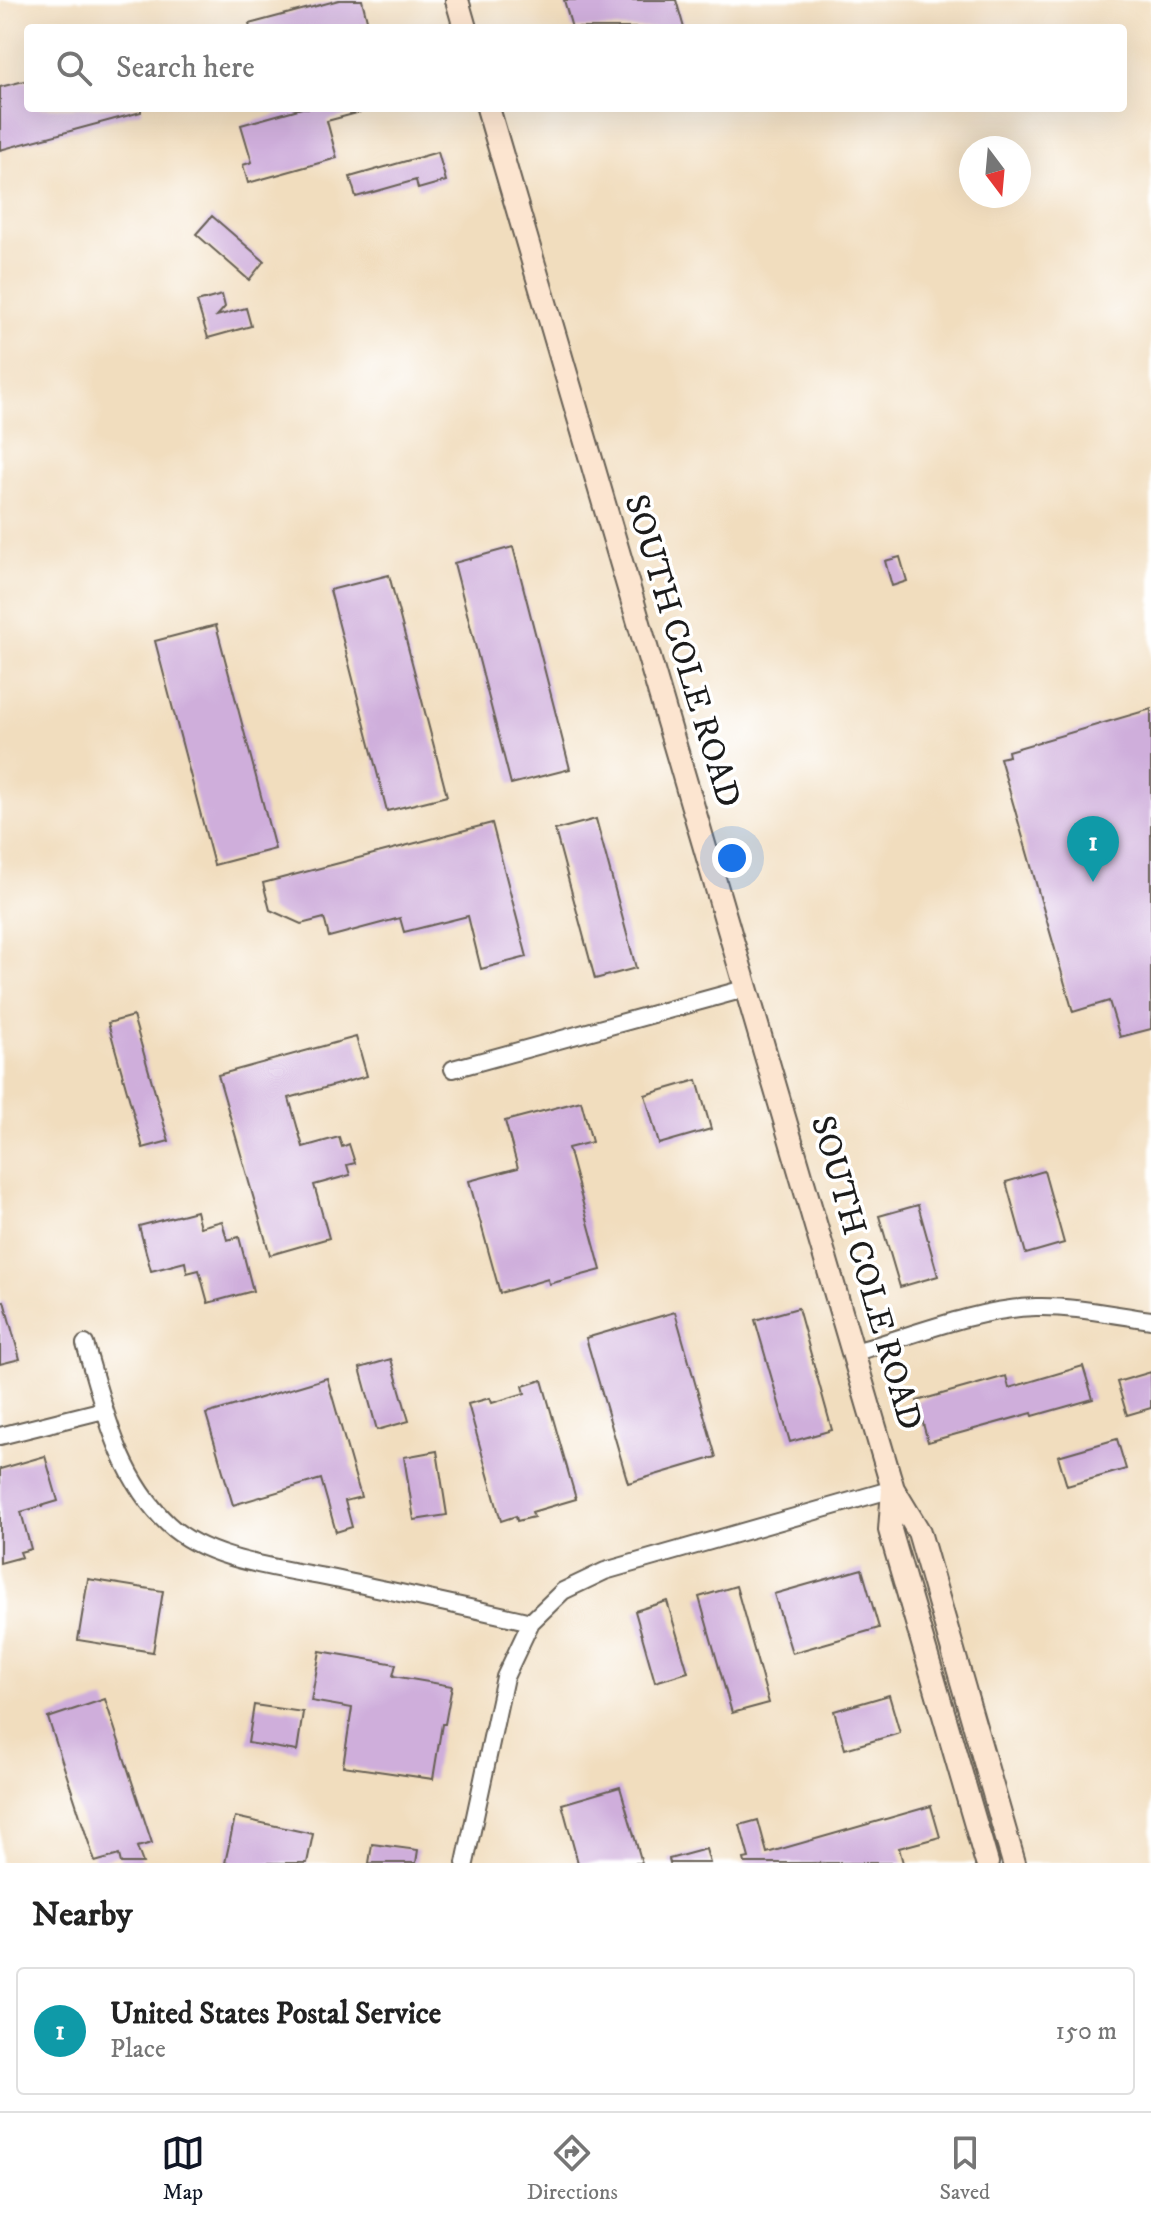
<!DOCTYPE html>
<style>
:root{--surface:#fff;--page:#f6f6f6;--text:#222;--muted:#767676;--line:#e0e0e0;--accent:#111827}
body{margin:0;font-family:"IM FELL DW Pica",serif;background:var(--page);color:var(--text)}
.compass{position:absolute;left:959px;top:136px;width:72px;height:72px;border-radius:50%;background:var(--surface);box-shadow:0 8px 32px #0002;rotate:164deg}
.you{position:absolute;left:732px;top:858px;width:28px;height:28px;margin:-20px;border:6px solid #fff;border-radius:50%;background:#1a73e8;box-shadow:0 0 0 12px #1a73e833}
.badge{display:grid;place-items:center;width:52px;height:52px;border-radius:50%;background:var(--accent);color:#fff;font-size:26px;font-weight:700}
.pin{position:absolute;translate:-50% -66px;filter:drop-shadow(0 2px 4px #0008)}
.pin::after{content:'';position:absolute;top:42px;width:28px;height:24px;background:inherit;clip-path:polygon(0 0,100% 0,50% 100%)}
.list{margin:0;padding:0;list-style:none}
h2{display:flex;justify-content:space-between;align-items:center;height:104px;margin:0;padding:0 32px;font-size:34px}
h2 small{font-size:26px;font-weight:400;color:var(--muted)}
.list li{display:grid;grid-template-columns:52px 1fr auto;gap:24px;align-items:center;box-sizing:border-box;height:128px;margin:0 16px 16px;padding:0 16px;border:2px solid var(--line);border-radius:8px}
.list b{display:block;font-size:30px;white-space:nowrap}
.list p{margin:0;font-size:26px;white-space:nowrap;color:var(--muted)}
.list em{font-size:26px;font-style:normal;color:var(--muted)}
.icon{flex:none;width:44px;height:44px;fill:none;stroke:currentColor;stroke-width:2;stroke-linecap:round;stroke-linejoin:round}
.map{position:relative;flex:none;width:1151px;height:1863px;overflow:hidden}
.search{position:absolute;background:var(--surface);box-shadow:0 8px 32px #0002;left:24px;right:24px;top:24px;height:88px;display:flex;align-items:center;gap:20px;box-sizing:border-box;padding:0 28px;border-radius:8px;color:var(--muted);font-size:30px}
.sheet{height:248px;background:var(--surface)}
nav{display:flex;justify-content:space-around;align-items:center;box-sizing:border-box;height:112px;border-top:2px solid var(--line);background:var(--surface);font-size:22px;color:var(--muted)}
nav a{display:grid;justify-items:center;gap:4px}
nav .on{color:var(--accent)}
.map>svg:first-child{display:block}
</style>
<div class="map">
<svg width="1151" height="1863" viewBox="0 0 1151 1863">
<rect width="100%" height="100%" fill="#fff"/>
<filter id="ink" filterUnits="userSpaceOnUse"><feTurbulence type="fractalNoise" baseFrequency=".0125" numOctaves="2"/><feDisplacementMap in="SourceGraphic" scale="16" xChannelSelector="R" yChannelSelector="G"/><feConvolveMatrix kernelMatrix="1 2 1 2 8 2 1 2 1" color-interpolation-filters="sRGB"/></filter>
<filter id="wash" filterUnits="userSpaceOnUse"><feTurbulence type="fractalNoise" baseFrequency=".006" numOctaves="4" result="noise"/><feDisplacementMap in="SourceGraphic" scale="32" xChannelSelector="R" yChannelSelector="G"/><feGaussianBlur stdDeviation="1.8" result="paint"/><feColorMatrix in="noise" values="0 0 0 0 0 0 0 0 0 0 0 0 0 0 0 0 0 1.4 0 .05"/><feComposite in="paint" operator="in"/></filter>
<g filter="url(#wash)">
<rect width="100%" height="100%" fill="#f1ddbe"/>
<g id="blocks">
<path fill="#cfaedb" d="M339,0h23l7,28h-119l-1,-4z
M564,0h112l8,28h-112z
M28,80v28h113v4l-141,38v-63z
M302,108h59v4l-34,9 10,37 -89,25 -5,-18 9,-3 -11,-37z
M438,152l8,29 -28,8 -2,-9 -60,17 -6,-20z
M212,216l52,45 -15,19 -53,-46z
M222,295l3,12 -8,9 29,-8 5,18 -43,12 -11,-36z
M513,547l57,222 -59,15 -57,-221z
M900,557l7,24 -15,5 -7,-25z
M389,575l58,221 -60,15 -57,-221z
M216,625l59,224 -61,16 -59,-224z
M1151,709v320l-31,8 -11,-36 -36,11 -73,-254 9,-2 -1,-5z
M596,819l40,149 -41,11 -40,-149z
M492,823l35,134 -46,12 -13,-53 -64,16 -4,-14 -71,19 -5,-19 -23,6 -31,-14 -7,-27z
M133,1016l36,125 -26,7 -35,-125z
M356,1037l11,39 -78,22 14,49 36,-10 3,10 7,-3 6,19 -8,2 3,10 -36,10 15,53 -59,17 -52,-180z
M697,1080l14,49 -52,15 -14,-49z
M581,1101l11,41 -24,6 33,122 -52,14 -1,-5 -48,14 -31,-112 49,-13 -13,-47z
M1044,1171l20,72 -38,11 -20,-72z
M918,1205l20,71 -38,11 -21,-71z
M196,1211l4,16 22,-6 5,19 12,-3 14,54 -45,12 -9,-33 -12,3 -2,-11 -34,9 -12,-45z
M4,1301l16,58 -20,5v-62z
M798,1308l34,122 -42,12 -35,-122z
M675,1312l41,145 -88,26 -42,-145z
M391,1359l18,62 -32,9 -17,-62z
M1083,1366l10,33 -60,17 -1,-3 -104,29 -11,-41 89,-25 3,12z
M1151,1372v36l-24,7 -10,-33z
M327,1378l34,119 -16,4 7,26 -16,5 -15,-53 -88,26 -27,-91z
M542,1380l34,119 -44,13 2,5 -17,4 -1,-5 -15,5 -33,-117 22,-6 2,5 33,-10 -2,-7z
M1117,1439l9,30 -59,17 -9,-30z
M437,1451l10,64 -33,5 -10,-63z
M45,1456l13,45 -37,11 10,37 -11,3 2,5 -22,6v-94z
M862,1569l17,59 -87,25 -18,-59z
M88,1579l75,12 -10,61 -75,-12z
M736,1586l33,117 -37,10 -33,-116z
M667,1601l21,71 -33,10 -20,-71z
M320,1651l76,13 -3,12 59,10 -7,38h-3l-9,55 -90,-13 9,-58 -41,-7z
M889,1695l11,38 -55,16 -11,-38z
M105,1699l47,144 -15,4 6,16h-22l-2,-8 -24,7 -47,-144z
M254,1705l49,7 -6,39 -49,-8z
M620,1787l22,76h-64l-16,-59z
M931,1806l9,31 -41,11 4,15h-158l-1,-4 5,-1 -9,-33 18,-5 9,33z
M235,1817l78,17 -6,29h-82z
M372,1844l46,6 -2,13h-47z
M706,1849l4,14h-40l-1,-4z"/>
</g>
</g>
<g filter="url(#ink)">
<use href="#blocks" fill-opacity="0" stroke="#676055" stroke-width="2"/>
<g fill="none" stroke-linecap="round" stroke-linejoin="round">
<defs>
<path id="street" d="M453,1069l295,-81
M85,1344c19,63 33,133 83,180 40,38 120,45 172,56 64,14 127,27 191,42
M852,1353c56,-16 126,-45 184,-46 38,-1 77,8 115,13
M0,1436l104,-26
M465,1863l40,-186 26,-55 32,-31 42,-20 288,-82"/>
<path id="secondary" d="M457,0l8,28
M488,108l405,1381 26,43 95,331
M893,1489l-3,41 97,333"/>
</defs>
<use href="#street" stroke="#676055" stroke-width="20"/>
<use href="#secondary" stroke="#676055" stroke-width="26"/>
<use href="#street" stroke="#fff" stroke-width="16"/>
<use href="#secondary" stroke="#fce5d0" stroke-width="22"/>
</g>
</g>
<g text-anchor="middle" dominant-baseline="central" stroke-width="7" stroke-linejoin="round" paint-order="stroke">
<g font-size="34" fill="#1c1c1c" stroke="#fff">
<text transform="translate(682 651) rotate(73)">SOUTH COLE ROAD</text>
<text transform="translate(866 1273) rotate(74)">SOUTH COLE ROAD</text>
</g>
</g>
</svg>
<svg class="compass" viewBox="-18 -18 36 36"><path d="M0-13l5 13h-10z" fill="#e53935"/><path d="M0 13l5-13h-10z" fill="#767676"/></svg>
<div class="you"></div>
<div class="pin badge" style="left:1093px;top:882px;background:#0f9aa8">1</div>
<div class="search"><svg class="icon" aria-label="search" viewBox="0 0 24 24"><circle cx="10" cy="10" r="6"/><path d="M15 15l6 6"/></svg>Search here</div>
</div>
<section class="sheet">
<h2>Nearby<small></small></h2>
<ul class="list">
<li><span class="badge" style="background:#0f9aa8">1</span><div><b>United States Postal Service</b><p>Place</p></div><em>150 m</em></li>
</ul>
</section>
<nav>
<a class="on"><svg class="icon" aria-label="map" viewBox="0 0 24 24"><path d="M3 6l6-2 6 2 6-2v14l-6 2-6-2-6 2zM9 4v14M15 6v14"/></svg>Map</a>
<a><svg class="icon" aria-label="directions" viewBox="0 0 24 24"><path d="M12 3l9 9-9 9-9-9zM9 14v-3h6M13 9l2 2-2 2"/></svg>Directions</a>
<a><svg class="icon" aria-label="saved" viewBox="0 0 24 24"><path d="M7 4h10v16l-5-4-5 4z"/></svg>Saved</a>
</nav>
